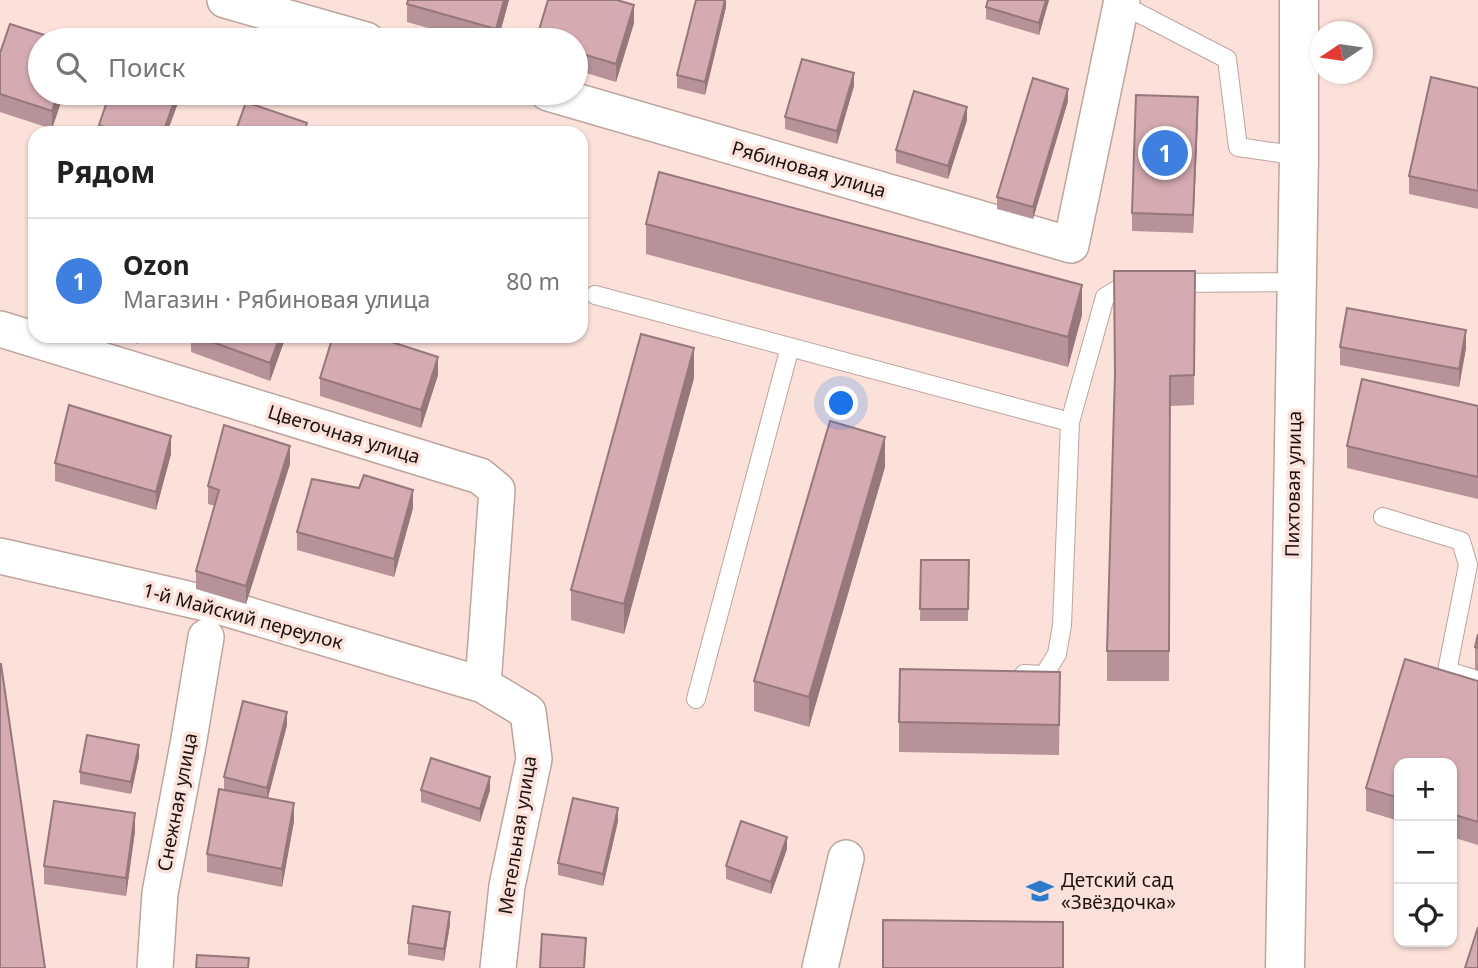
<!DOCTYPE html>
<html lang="ru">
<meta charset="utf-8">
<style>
:root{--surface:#fff;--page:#f2f2f2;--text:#222;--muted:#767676;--line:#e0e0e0;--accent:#111827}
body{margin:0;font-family:"Noto Sans",sans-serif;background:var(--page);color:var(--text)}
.controls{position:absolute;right:21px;bottom:21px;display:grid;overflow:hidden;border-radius:14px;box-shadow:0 2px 5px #0004}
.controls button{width:63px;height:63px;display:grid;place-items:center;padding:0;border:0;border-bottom:2px solid var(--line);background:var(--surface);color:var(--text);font:35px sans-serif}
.compass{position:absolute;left:1310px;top:21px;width:63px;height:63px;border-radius:50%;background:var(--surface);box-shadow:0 2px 5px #0004;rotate:257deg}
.you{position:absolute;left:842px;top:404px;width:24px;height:24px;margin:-18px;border:5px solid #fff;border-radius:50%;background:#1a73e8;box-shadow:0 0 0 10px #1a73e833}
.badge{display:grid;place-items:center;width:46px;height:46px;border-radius:50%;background:var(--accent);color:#fff;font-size:23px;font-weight:700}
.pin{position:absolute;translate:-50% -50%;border:4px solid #fff;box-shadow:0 2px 7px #0006}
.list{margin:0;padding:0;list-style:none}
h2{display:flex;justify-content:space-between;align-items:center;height:91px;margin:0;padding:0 28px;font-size:30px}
h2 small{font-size:23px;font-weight:400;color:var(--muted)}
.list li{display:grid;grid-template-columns:46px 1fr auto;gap:21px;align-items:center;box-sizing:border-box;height:126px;padding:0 28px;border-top:2px solid var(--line)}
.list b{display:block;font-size:26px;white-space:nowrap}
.list p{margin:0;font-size:23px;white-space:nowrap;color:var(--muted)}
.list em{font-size:23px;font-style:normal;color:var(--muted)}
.icon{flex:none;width:38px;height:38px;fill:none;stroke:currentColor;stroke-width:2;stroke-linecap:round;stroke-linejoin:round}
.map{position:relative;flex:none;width:1478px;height:968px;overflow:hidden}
.search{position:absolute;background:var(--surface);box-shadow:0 2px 5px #0004;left:28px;top:28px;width:560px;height:77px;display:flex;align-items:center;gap:18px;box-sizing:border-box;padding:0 24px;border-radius:38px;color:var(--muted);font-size:26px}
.panel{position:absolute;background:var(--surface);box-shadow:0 2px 5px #0004;left:28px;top:126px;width:560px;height:217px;border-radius:21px}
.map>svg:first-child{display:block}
</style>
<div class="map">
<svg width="1478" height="968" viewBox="0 0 1478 968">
<rect width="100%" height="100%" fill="#fce1da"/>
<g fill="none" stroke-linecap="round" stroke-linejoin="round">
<defs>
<path id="lane" d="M1121,4l106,55 11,88 61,9
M1171,283l126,-1
M595,295l475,127 35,-125 22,-13 9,-1
M1383,517l78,24 7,24 -21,106 31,9
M1024,674l20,1 13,-21 5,-29 8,-203
M696,699l94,-352"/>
<path id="street" d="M225,0l141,40
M548,93l523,152 51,-245
M0,329l480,147 17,14 -14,195
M0,556l218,50 265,79 45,27 6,47 -27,127 -9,82
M155,968l5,-75 28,-148 18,-108
M820,968l26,-110"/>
<path id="secondary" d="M1285,968l14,-812v-156"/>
</defs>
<use href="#lane" stroke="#bda49d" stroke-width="20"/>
<use href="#street" stroke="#bda49d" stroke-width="38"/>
<use href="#secondary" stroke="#bda49d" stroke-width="41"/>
<use href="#lane" stroke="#fff" stroke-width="18"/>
<use href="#street" stroke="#fff" stroke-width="35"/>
<use href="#secondary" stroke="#fff" stroke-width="38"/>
</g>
<path fill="#b79298" d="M408,0h101l-11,40h-27l-64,-18v-18z
M726,0v7l-21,88 -28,-7v-13z
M1049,0l-10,35 -53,-16v-12z
M634,23l-18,59 -40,-12v-30z
M0,53l40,40h24l-12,36 -52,-17z
M854,86l-17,58 -52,-15v-12z
M1478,88v121l-69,-15v-18z
M181,93l-14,40h-68v-8z
M1068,101l-35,118 -36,-10v-12z
M1198,115l-5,118 -61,-2v-18z
M967,120l-19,59 -52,-16v-13z
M646,224l436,91 -14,52 -422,-113z
M1195,271l-1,134 -24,1 -1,275h-62v-30z
M117,336h24l-3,8z
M191,336h95l-16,45 -79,-29z
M1340,347l126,1 -7,39 -119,-22z
M438,375l-17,53 -101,-32v-18z
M694,378l-70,256 -53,-14v-30z
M1478,406v93l-131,-31v-22z
M171,454l-15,56 -101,-29v-18z
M290,464l-44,140 -50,-15v-18l19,-65 -7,-2v-18z
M885,467l-76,260 -55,-16v-30z
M413,508l-19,69 -97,-27v-18z
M921,560h48l-1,61h-48z
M1478,634v37l-3,-1v-23z
M1060,672l-1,83 -160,-3v-30z
M1478,681v164l-26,-8v-74h-53v58l-33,-10v-23z
M287,725l-19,73 26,23 -12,66 -75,-15v-18l17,-65v-12z
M139,757l-8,37 -51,-10v-12z
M421,790h69l-10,32 -59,-20z
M618,821l-15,65 -45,-11v-12z
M135,831l-9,65 -82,-12v-18z
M787,849l-16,45 -45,-15v-13z
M450,924l-6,37 -36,-6v-12z"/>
<path fill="#95777c" d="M504,0h5l-11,40h-2v-11z
M725,0h1v7l-21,88v-13z
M1046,0h3l-10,35v-12z
M634,5v18l-18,59v-18z
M854,73v13l-17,58v-13z
M1068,89v12l-35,118v-12z
M58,93h6l-12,36v-18z
M177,93h4v2l-14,38h-4z
M1198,97v18l-5,118v-18z
M967,107v13l-19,59v-13z
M1082,285v30l-14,52v-30z
M1466,330v18l-7,39v-18z
M280,336h6l-16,45v-18z
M694,348v30l-70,256v-30z
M438,357v18l-17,53v-18z
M171,436v18l-15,56v-18z
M885,437v30l-76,260v-30z
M290,446v18l-44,140v-18z
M413,490v18l-19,69v-18z
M287,712v13l-20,76v-13z
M139,745v12l-8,37v-12z
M490,777v13l-10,32v-13z
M294,803v18l-12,66v-18z
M618,808v13l-15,65v-12z
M135,813v18l-9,65v-18z
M787,837v12l-16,45v-12z
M450,912v12l-6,37v-12z"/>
<path fill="#d5aab1" stroke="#95777c" stroke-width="2" d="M408,0h96l-8,29 -89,-25z
M548,0h69l17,5 -18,59 -40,-12v-12h-40z
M696,0h29l-20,82 -28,-7z
M988,0h58l-7,23 -53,-16z
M10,24l50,16h-20v53h18l-6,18 -52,-17v-41z
M802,59l52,14 -17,58 -52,-14z
M1431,77l47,11v103l-69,-15z
M1033,78l35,11 -35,118 -36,-10z
M914,91l53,16 -19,59 -52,-16z
M110,93h67l-14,40h-43l-21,-8z
M1136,95l62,2 -5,118 -61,-2z
M246,102l61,21 -3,10h-69z
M659,172l423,113 -14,52 -422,-113z
M1114,271h81l-1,104 -24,1 -1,275h-62l8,-277z
M1347,308l119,22 -7,39 -119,-22z
M641,334l53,14 -70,256 -53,-14z
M196,336h84l-10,27z
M333,336h40l65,21 -17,53 -101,-32z
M1362,379l116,27v71l-131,-31z
M69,405l102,31 -15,56 -101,-29z
M830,421l55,16 -76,260 -55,-16z
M224,425l66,21 -44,140 -50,-15 23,-81 -11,-4z
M364,475l49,15 -19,69 -97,-27 15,-53 47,9z
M921,560h48l-1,49h-48z
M1478,634v14l-3,-1z
M1405,659l73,22v141l-26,-8v-51h-53v35l-33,-10z
M0,664h1l44,304h-45z
M900,669l160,3 -1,53 -160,-3z
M243,701l44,11 -20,76 -43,-11z
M87,735l52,10 -8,37 -51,-10z
M431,758l59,19 -10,32 -59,-19z
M219,789l75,14 -12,66 -75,-15z
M573,798l45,10 -15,66 -45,-11z
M54,801l81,12 -9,65 -82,-12z
M741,821l46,16 -16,45 -45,-16z
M413,906l37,6 -6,37 -36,-6z
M883,920l180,2v46h-180z
M1478,927v41h-13z
M542,934l44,4 -2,30h-44z
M197,955l52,3 -1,10h-52z"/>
<defs>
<symbol id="school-bare" viewBox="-9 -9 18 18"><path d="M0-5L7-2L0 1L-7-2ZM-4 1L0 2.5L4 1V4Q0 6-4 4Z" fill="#2b7bca" stroke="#fce1da" stroke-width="2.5" paint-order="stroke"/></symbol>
</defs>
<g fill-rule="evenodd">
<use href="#school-bare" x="1021" y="872" width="38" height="38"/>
</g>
<g text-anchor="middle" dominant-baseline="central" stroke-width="7" stroke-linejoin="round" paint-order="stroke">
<g font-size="19" fill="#1c1311" stroke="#fce1da">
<text transform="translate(809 169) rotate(16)">Рябиновая улица</text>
<text transform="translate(344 434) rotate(17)">Цветочная улица</text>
<text transform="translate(1293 484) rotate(-89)">Пихтовая улица</text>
<text transform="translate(243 616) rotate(15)">1-й Майский переулок</text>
<text transform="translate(177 802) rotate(-79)">Снежная улица</text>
<text transform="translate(517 835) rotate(-81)">Метельная улица</text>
</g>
<g font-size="19" fill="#1c1311" stroke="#fce1da" text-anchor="start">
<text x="1061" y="880">Детский сад<tspan x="1061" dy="22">«Звёздочка»</tspan></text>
</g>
</g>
</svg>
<div class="controls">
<button>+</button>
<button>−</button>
<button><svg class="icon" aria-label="locate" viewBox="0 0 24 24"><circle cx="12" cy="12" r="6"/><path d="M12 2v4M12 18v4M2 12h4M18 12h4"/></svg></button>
</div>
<svg class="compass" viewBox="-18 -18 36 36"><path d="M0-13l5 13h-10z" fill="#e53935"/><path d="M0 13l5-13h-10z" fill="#767676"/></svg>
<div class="you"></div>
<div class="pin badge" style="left:1165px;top:153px;background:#3f7fe0">1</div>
<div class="search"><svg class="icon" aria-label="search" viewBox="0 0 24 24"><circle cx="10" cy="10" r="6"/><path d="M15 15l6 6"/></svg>Поиск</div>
<section class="panel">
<h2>Рядом<small></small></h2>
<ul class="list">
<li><span class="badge" style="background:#3f7fe0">1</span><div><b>Ozon</b><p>Магазин · Рябиновая улица</p></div><em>80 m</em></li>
</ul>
</section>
</div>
